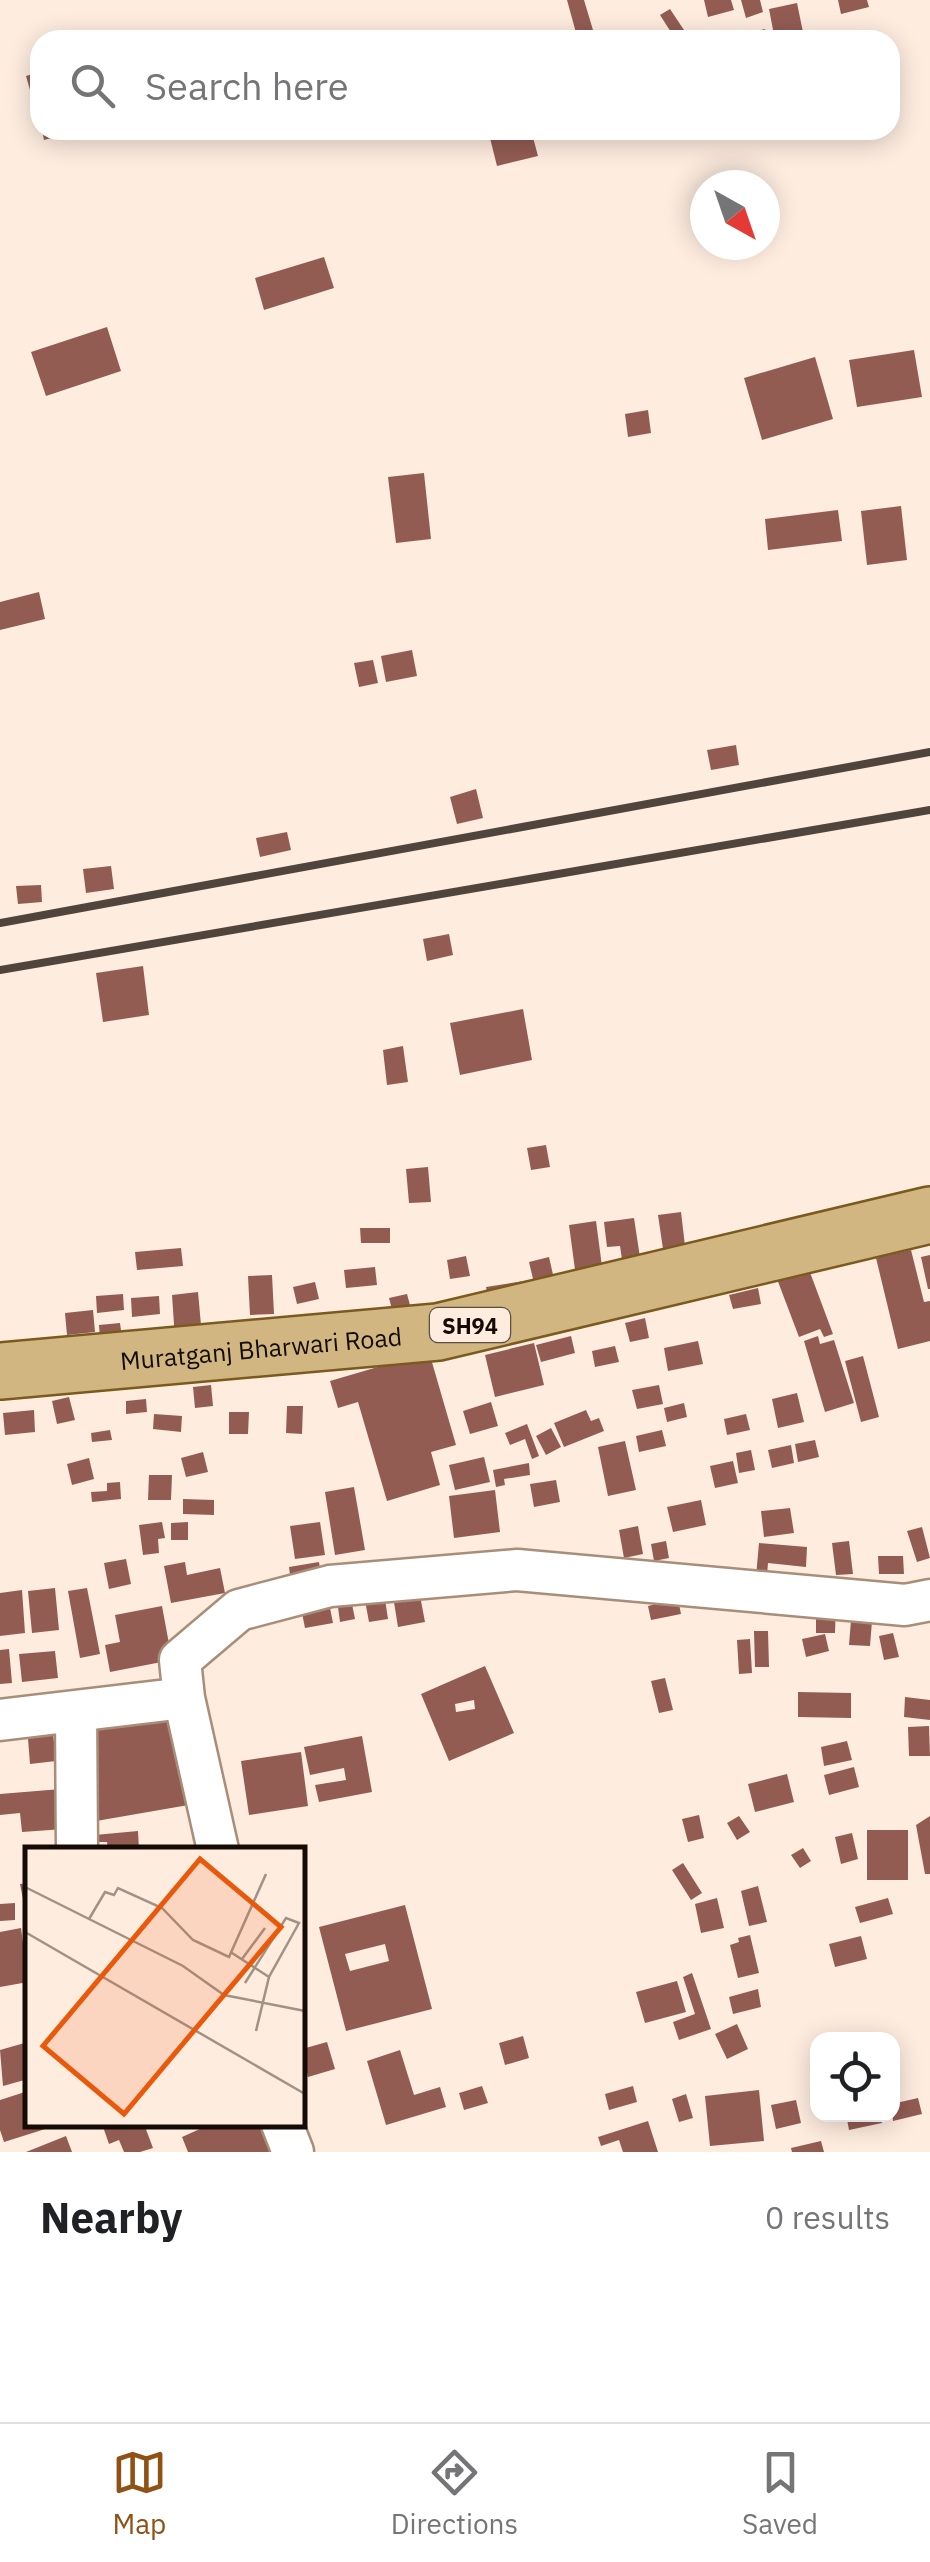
<!DOCTYPE html>
<style>
:root{--surface:#fff;--page:#f6f6f6;--text:#202124;--muted:#757577;--line:#e0e0e0;--accent:#8f5114}
body{margin:0;font-family:"IBM Plex Sans",sans-serif;background:var(--page);color:var(--text)}
.controls{position:absolute;right:30px;bottom:30px;display:grid;overflow:hidden;border-radius:20px;box-shadow:0 5px 25px #0003}
.controls button{width:90px;height:90px;display:grid;place-items:center;padding:0;border:0;border-bottom:2px solid var(--line);background:var(--surface);color:var(--text);font:50px sans-serif}
.compass{position:absolute;left:690px;top:170px;width:90px;height:90px;border-radius:50%;background:var(--surface);box-shadow:0 5px 25px #0003;rotate:140deg}
.list{margin:0;padding:0;list-style:none}
h2{display:flex;justify-content:space-between;align-items:center;height:130px;margin:0;padding:0 40px;font-size:42px}
h2 small{font-size:32px;font-weight:400;color:var(--muted)}
.icon{flex:none;width:55px;height:55px;fill:none;stroke:currentColor;stroke-width:2;stroke-linecap:round;stroke-linejoin:round}
.map{position:relative;flex:none;width:930px;height:2152px;overflow:hidden}
.search{position:absolute;background:var(--surface);box-shadow:0 5px 25px #0003;left:30px;right:30px;top:30px;height:110px;display:flex;align-items:center;gap:25px;box-sizing:border-box;padding:0 35px;border-radius:30px;color:var(--muted);font-size:38px}
.sheet{height:270px;background:var(--surface)}
nav{display:flex;justify-content:space-around;align-items:center;box-sizing:border-box;height:140px;border-top:2px solid var(--line);background:var(--surface);font-size:28px;color:var(--muted)}
nav a{display:grid;justify-items:center;gap:5px}
nav .on{color:var(--accent)}
.map>svg:first-child{display:block}
</style>
<div class="map">
<svg width="930" height="2152" viewBox="0 0 930 2152">
<rect width="100%" height="100%" fill="#feecdf"/>
<path fill="#925c53" fill-rule="evenodd" d="M567,0h17l12,40h-18z
M704,0h27l3,10 -26,7z
M741,0h19l3,12 -17,6z
M838,0h29l2,7 -28,7z
M797,3l7,34 -29,3 -6,-31z
M670,9l18,27 -6,4h-6l-16,-25z
M765,29l2,11h-21l-1,-6z
M40,72v49h-1l-13,-45z
M42,130h35v1l-33,9z
M488,130h43l7,26 -41,10z
M324,257l10,31 -70,22 -9,-32z
M107,327l14,44 -75,25 -15,-44z
M914,350l8,47 -65,10 -8,-47z
M815,357l18,62 -71,21 -18,-62z
M648,410l3,23 -23,4 -3,-23z
M424,473l7,66 -35,4 -8,-66z
M901,506l6,54 -40,5 -6,-54z
M838,510l4,31 -74,9 -3,-31z
M39,592l6,27 -45,11v-28z
M412,650l5,26 -31,6 -5,-26z
M373,660l5,23 -19,4 -5,-24z
M736,745l3,20 -28,5 -4,-20z
M476,789l7,29 -26,6 -7,-27z
M287,832l4,18 -31,7 -4,-19z
M111,866l3,23 -28,4 -3,-24z
M41,885l1,17 -24,2 -2,-18z
M449,934l4,21 -26,6 -4,-22z
M143,966l6,49 -46,7 -7,-49z
M523,1009l9,51 -72,15 -10,-52z
M403,1046l5,36 -21,3 -4,-35z
M546,1145l4,22 -19,3 -4,-22z
M428,1167l3,35 -22,1 -3,-34z
M681,1212l4,34 -22,3 -5,-34z
M634,1218l7,46 -18,2 -3,-20 -13,1 -3,-25z
M596,1221l7,53 -27,3 -7,-52z
M360,1228h30v15h-29z
M181,1248l2,18 -46,4 -2,-18z
M911,1250l13,52 6,-1v40l-32,8 -22,-91z
M930,1255v34h-2l-7,-32z
M466,1256l4,20 -20,3 -3,-19z
M549,1257l5,22 -20,4 -5,-21z
M375,1267l2,18 -31,3 -2,-18z
M808,1267l25,67 -9,3 -4,-8 -21,8 -22,-58z
M272,1275l2,39 -24,1 -2,-39z
M530,1280l3,22 -43,7 -4,-22z
M315,1282l4,17 -22,5 -4,-17z
M758,1288l3,16 -28,5 -4,-14z
M198,1292l4,44 -27,3 -3,-44z
M123,1294l1,16 -27,3 -1,-17z
M407,1294l7,26 -18,5 -7,-27z
M159,1296l1,18 -28,3 -1,-19z
M93,1310l2,22 -28,3 -2,-22z
M645,1318l4,20 -19,4 -5,-19z
M120,1323l2,15 -22,1 -1,-14z
M571,1336l4,17 -34,9 -5,-17z
M818,1336l2,8 14,-4 20,63 -29,9 -21,-71z
M698,1341l5,23 -35,7 -4,-23z
M534,1343l10,42 -49,12 -10,-42z
M615,1346l4,16 -24,5 -3,-16z
M429,1352l27,93 -25,7 9,33 -53,16 -29,-99 -20,6 -8,-27z
M863,1356l16,61 -18,5 -16,-61z
M211,1385l2,21 -18,2 -2,-21z
M659,1385l4,19 -26,5 -5,-19z
M797,1393l7,29 -26,6 -6,-29z
M69,1397l6,23 -18,4 -5,-23z
M146,1399l1,13 -21,2v-13z
M491,1402l7,24 -28,8 -7,-23z
M684,1403l3,14 -20,5 -3,-14z
M287,1406h16l-1,28 -16,-1z
M34,1410l1,22 -30,3 -2,-22z
M586,1410l5,11 8,-3 5,13 -40,16 -10,-24z
M229,1412h20l-1,22h-19z
M154,1414l28,2 -1,16 -28,-3z
M746,1414l4,16 -23,5 -3,-16z
M527,1424l12,32 -7,3 -7,-20 -15,6 -5,-12z
M551,1428l10,19 -15,8 -10,-19z
M110,1430l2,10 -20,2 -1,-9z
M662,1430l4,16 -27,6 -3,-16z
M815,1440l4,17 -21,5 -3,-18z
M625,1441l11,49 -28,6 -10,-49z
M791,1445l3,18 -22,5 -4,-18z
M751,1450l4,20 -16,3 -3,-20z
M203,1452l5,20 -22,5 -5,-19z
M484,1457l6,25 -35,8 -6,-25z
M89,1458l5,21 -22,6 -5,-21z
M733,1461l5,22 -23,5 -5,-22z
M529,1463l1,12 -26,4 1,6 -9,2 -3,-17z
M149,1475h23l-1,25h-23z
M556,1480l4,22 -26,5 -4,-23z
M120,1482l1,17 -29,3 -1,-10 16,-1v-8z
M354,1487l11,63 -30,5 -10,-63z
M495,1490l5,42 -46,6 -5,-42z
M183,1499l31,1v15l-31,-1z
M701,1500l5,25 -33,7 -6,-25z
M790,1508l4,25 -30,4 -3,-26z
M162,1522l3,16 -7,1 1,14 -16,2 -4,-30z
M188,1522v18h-17v-17z
M320,1522l5,33 -30,4 -5,-33z
M638,1526l5,28 -19,4 -5,-28z
M922,1527l8,31 -13,4 -10,-31z
M666,1541l3,17 -15,3 -3,-17z
M849,1541l4,33 -17,1 -4,-32z
M759,1543l48,4 -1,20 -38,-4 -2,25h-11z
M878,1556h25l1,18h-25z
M126,1559l5,25 -22,5 -5,-26z
M185,1562l2,13 33,-7 5,25 -54,10 -7,-37z
M319,1562l3,22 -30,5 -3,-22z
M418,1585l7,37 -27,5 -6,-37z
M383,1586l5,33 -19,3 -6,-32z
M55,1588l4,42 -27,3 -4,-42z
M87,1588l13,66 -20,4 -12,-67z
M22,1590l3,43 -25,3v-43z
M678,1599l3,15 -30,6 -3,-14z
M816,1602h20l-1,31h-19z
M352,1604l3,15 -15,3 -2,-15z
M162,1606l10,54 -62,12 -5,-27 15,-3 -5,-27z
M330,1608l3,15 -28,5 -3,-15z
M852,1608l21,1 -3,37 -21,-1z
M754,1631h14l1,36h-14z
M893,1633l6,24 -15,3 -5,-24z
M825,1634l4,17 -23,6 -4,-18z
M750,1639l2,34 -13,1 -2,-34z
M9,1649l3,34 -12,1v-34z
M55,1651l3,27 -36,4 -3,-28z
M485,1666l29,67 -65,28 -28,-67zM474,1700l1,9 -19,3 -1,-8z
M665,1678l8,32 -14,3 -8,-32z
M798,1692l53,1v25l-53,-1z
M905,1697l25,3v20l-26,-3z
M179,1710l21,93 -121,21 6,-100z
M52,1723l4,38 -26,3 -3,-38z
M929,1726l1,30h-21l-1,-29z
M362,1736l10,56 -53,10 -4,-17 31,-5 -2,-12 -34,7 -6,-28z
M847,1741l5,19 -28,6 -3,-19z
M301,1752l7,54 -59,9 -8,-54z
M854,1767l5,20 -30,8 -5,-20z
M787,1774l7,28 -39,10 -7,-28z
M61,1789l3,40 -42,3 -2,-19 -20,2v-21z
M699,1815l5,23 -16,4 -6,-23z
M739,1816l11,16 -13,8 -10,-17z
M930,1816v58h-5l-9,-49z
M867,1830h41v50h-41z
M138,1831l1,19h-31l-1,-8h-12l-11,-6z
M852,1833l6,26 -17,5 -6,-27z
M803,1848l8,13 -11,7 -9,-13z
M683,1863l19,30 -11,7 -19,-30z
M28,1883v31h-2l-6,-30z
M758,1886l9,36 -18,4 -8,-35z
M717,1898l7,30 -23,5 -6,-29z
M888,1898l5,16 -33,9 -5,-16z
M15,1903v17l-15,1v-17z
M405,1905l27,104 -86,22 -27,-104zM385,1944l4,17 -39,10 -5,-17z
M21,1928l7,54 -28,5v-55z
M750,1935l9,38 -21,5 -8,-33 9,-3 -1,-4z
M861,1936l6,23 -32,8 -6,-23z
M692,1973l19,56 -32,11 -6,-18 22,-8 -12,-37z
M677,1981l9,31 -41,11 -9,-31z
M758,1989l3,18 -28,7 -4,-17z
M737,2024l11,25 -21,10 -12,-25z
M523,2036l6,22 -24,7 -6,-22z
M28,2042v37l-25,7 -3,-36z
M327,2042l8,27 -27,8 -6,-28z
M400,2050l14,45 26,-8 6,20 -60,18 -19,-64z
M482,2086l6,17 -24,7 -5,-17z
M633,2086l4,16 -28,8 -4,-16z
M759,2090l5,51 -54,5 -5,-50z
M28,2091v33l30,1 -54,17 -4,-12v-30z
M686,2094l7,24 -14,4 -7,-23z
M918,2098l4,16 -29,7 -1,-17z
M796,2100l5,23 -25,6 -5,-24z
M846,2114h34l2,9 -33,7z
M648,2121l10,31h-35l-4,-12 -18,6 -3,-9z
M102,2124h42l9,24 -13,4h-16l-5,-12 -10,4z
M211,2124h48l12,28h-83l-6,-15z
M66,2136l6,16h-46z
M821,2141l3,11h-32l-1,-4z"/>
<g fill="none" stroke-linecap="round" stroke-linejoin="round">
<defs>
<path id="street" d="M76,1713l1,137
M0,1720l184,-22
M218,1850l-34,-152 -4,-38 59,-50 91,-24 187,-16 388,35 25,-5
M282,2124l11,28"/>
<g id="primary">
<path id="s1" d="M0,1371l438,-39 492,-117"/>
</g>
</defs>
<use href="#street" stroke="#a88e79" stroke-width="45"/>
<use href="#primary" stroke="#7b5a1f" stroke-width="60"/>
<use href="#street" stroke="#fff" stroke-width="40"/>
<use href="#primary" stroke="#d1b681" stroke-width="55"/>
<path stroke="#50453c" stroke-width="8" d="M0,923l930,-171
M0,970l930,-160"/>
</g>
<g text-anchor="middle" dominant-baseline="central" stroke-width="8" stroke-linejoin="round" paint-order="stroke">
<rect fill="#feecdf" stroke="#5a4e46" stroke-width="2.5" x="430" y="1308" width="80" height="34" rx="8"/>
<g font-size="22" font-weight="bold" fill="#140b04">
<text x="470" y="1325">SH94</text>
</g>
<g font-size="25" fill="#140b04" stroke="#feecdf">
<text stroke="none"><textPath href="#s1" startOffset="262">Muratganj Bharwari Road</textPath></text>
</g>
</g>
<g transform="translate(25 1847)">
<rect width="280" height="280" fill="#feecdf"/>
<path fill="none" stroke="#a09287" stroke-width="2.5" d="M0,40l158,79 41,29 81,16M64,72l16,-27 9,3 4,-7 44,20 31,32 36,17 37,-83M0,85l280,162M207,106l37,24M217,112l23,-31M220,136l41,-65 13,5 -30,54 -13,54"/>
<path fill="#e8590c" fill-opacity="0.15" stroke="#e8590c" stroke-width="5" d="M175,12l81,68 -157,187 -81,-68z"/>
<rect width="280" height="280" fill="none" stroke="#140b04" stroke-width="5"/>
</g>
</svg>
<div class="controls">
<button><svg class="icon" aria-label="locate" viewBox="0 0 24 24"><circle cx="12" cy="12" r="6"/><path d="M12 2v4M12 18v4M2 12h4M18 12h4"/></svg></button>
</div>
<svg class="compass" viewBox="-18 -18 36 36"><path d="M0-13l5 13h-10z" fill="#e53935"/><path d="M0 13l5-13h-10z" fill="#757577"/></svg>
<div class="search"><svg class="icon" aria-label="search" viewBox="0 0 24 24"><circle cx="10" cy="10" r="6"/><path d="M15 15l6 6"/></svg>Search here</div>
</div>
<section class="sheet">
<h2>Nearby<small>0 results</small></h2>
<ul class="list">
</ul>
</section>
<nav>
<a class="on"><svg class="icon" aria-label="map" viewBox="0 0 24 24"><path d="M3 6l6-2 6 2 6-2v14l-6 2-6-2-6 2zM9 4v14M15 6v14"/></svg>Map</a>
<a><svg class="icon" aria-label="directions" viewBox="0 0 24 24"><path d="M12 3l9 9-9 9-9-9zM9 14v-3h6M13 9l2 2-2 2"/></svg>Directions</a>
<a><svg class="icon" aria-label="saved" viewBox="0 0 24 24"><path d="M7 4h10v16l-5-4-5 4z"/></svg>Saved</a>
</nav>
